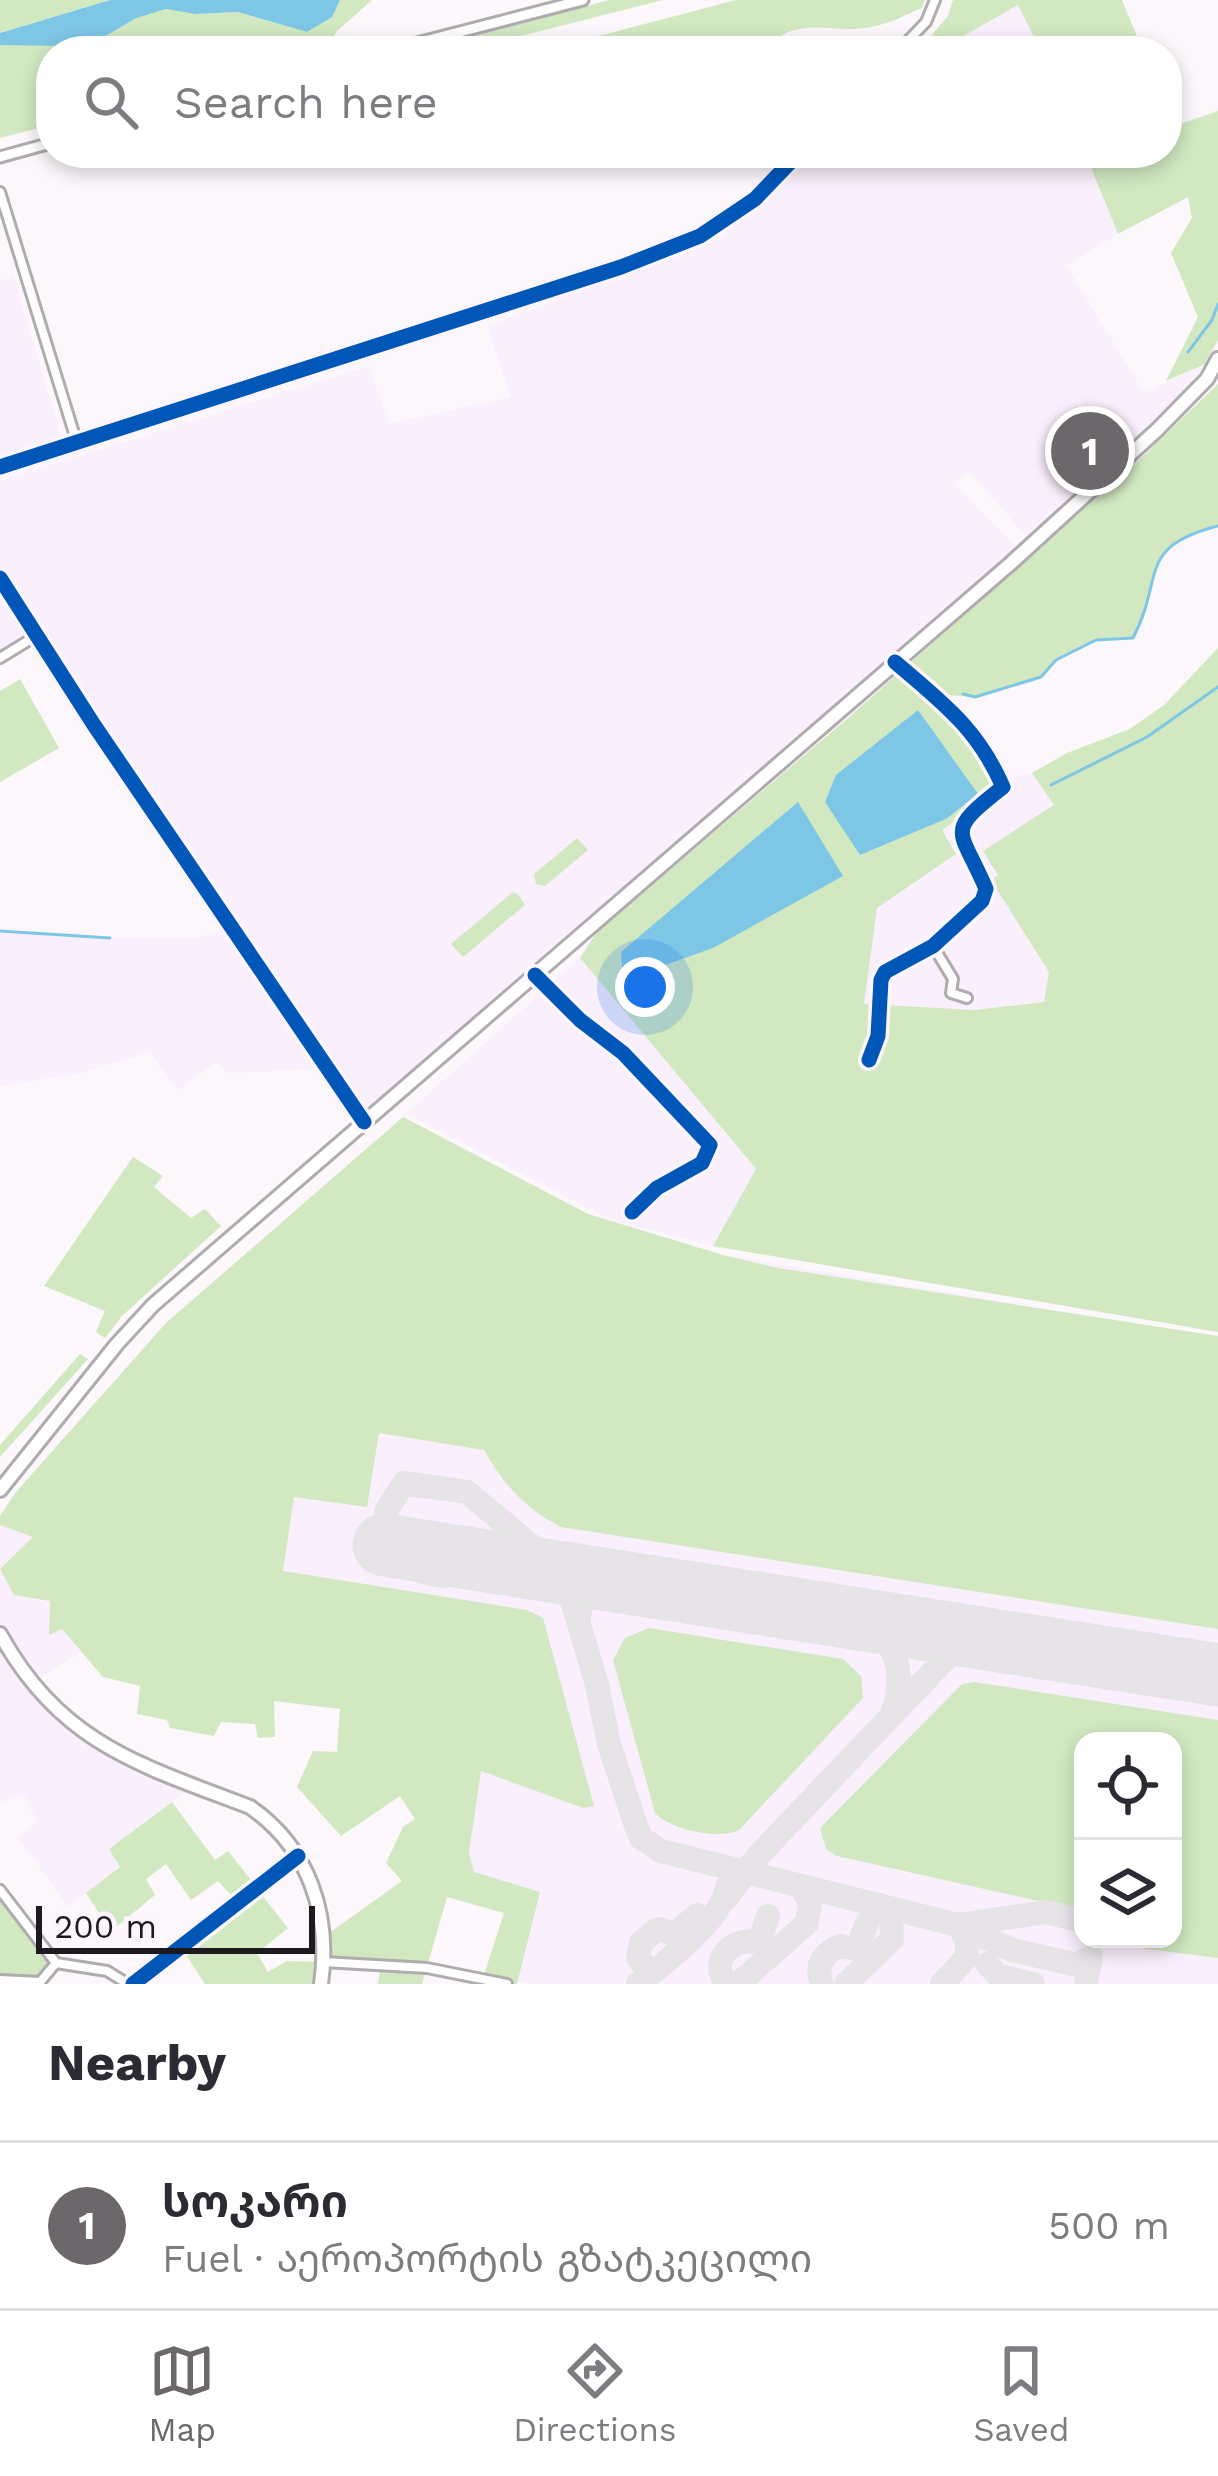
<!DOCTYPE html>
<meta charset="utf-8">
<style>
:root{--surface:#fff;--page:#f2f2f3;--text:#2b2b33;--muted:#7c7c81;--line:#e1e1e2;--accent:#6b676b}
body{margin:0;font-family:"Work Sans","Noto Sans Georgian",sans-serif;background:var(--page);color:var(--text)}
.controls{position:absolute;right:36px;bottom:36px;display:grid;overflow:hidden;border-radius:24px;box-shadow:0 6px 18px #0003}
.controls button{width:108px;height:108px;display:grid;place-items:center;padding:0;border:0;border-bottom:3px solid var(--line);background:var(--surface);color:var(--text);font:60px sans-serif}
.scale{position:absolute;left:36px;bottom:30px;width:279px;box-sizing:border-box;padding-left:12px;border:6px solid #1d191e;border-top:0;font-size:33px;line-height:42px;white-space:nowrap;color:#1d191e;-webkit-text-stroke:9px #fcf5fd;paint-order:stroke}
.you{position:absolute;left:645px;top:987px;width:42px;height:42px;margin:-30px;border:9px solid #fff;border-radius:50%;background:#1a73e8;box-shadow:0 0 0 18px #1a73e833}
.badge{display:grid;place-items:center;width:78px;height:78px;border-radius:50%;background:var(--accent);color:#fff;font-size:39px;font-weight:700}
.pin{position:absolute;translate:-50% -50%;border:6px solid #fff;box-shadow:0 3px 12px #0006}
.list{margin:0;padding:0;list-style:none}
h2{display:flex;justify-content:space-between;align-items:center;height:156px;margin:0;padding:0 48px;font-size:51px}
h2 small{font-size:39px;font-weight:400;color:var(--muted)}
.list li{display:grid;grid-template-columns:78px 1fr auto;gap:36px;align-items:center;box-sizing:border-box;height:168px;padding:0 48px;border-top:3px solid var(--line)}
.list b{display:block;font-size:45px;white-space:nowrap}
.list p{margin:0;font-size:39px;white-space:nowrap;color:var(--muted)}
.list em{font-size:39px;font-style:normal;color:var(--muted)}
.icon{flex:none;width:66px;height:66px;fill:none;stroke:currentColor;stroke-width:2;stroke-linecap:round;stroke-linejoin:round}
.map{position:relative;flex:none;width:1218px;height:1984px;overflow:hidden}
.search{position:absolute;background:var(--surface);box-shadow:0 6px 18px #0003;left:36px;right:36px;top:36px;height:132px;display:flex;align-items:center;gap:30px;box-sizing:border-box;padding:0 42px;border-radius:48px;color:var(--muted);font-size:45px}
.sheet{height:324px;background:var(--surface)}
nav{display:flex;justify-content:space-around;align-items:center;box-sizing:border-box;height:168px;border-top:3px solid var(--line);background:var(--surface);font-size:33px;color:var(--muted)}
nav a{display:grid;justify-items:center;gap:6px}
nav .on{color:var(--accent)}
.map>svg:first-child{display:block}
</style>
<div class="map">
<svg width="1218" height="1984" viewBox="0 0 1218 1984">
<rect width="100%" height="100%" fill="#fbf7fb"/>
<path fill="#faeffc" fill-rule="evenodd" d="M1018,5l23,46h-105z
M812,153h273l33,81 -52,31 78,128 61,-29 -51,62 -126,112 -60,-67 -13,13 61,63 -650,563 -366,-536v-93l369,-115 20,58 122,-27 -23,-71 233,-88z
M13,276l48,159 -61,20v-173z
M0,594l26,42 -26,17z
M1032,773l22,32 -62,76 57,91 -5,30 -70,8 -110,-5 13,-97 78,-54 -14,-24 74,-52z
M221,929l97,140 -90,4 -12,-11 -38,28 -28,-38 -74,22 -76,12v-155l110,7 94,-1z
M580,958l176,212 -43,76 -99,-25 -208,-107z
M403,1117l185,97 135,41 495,83v646h-689l-11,-3 21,-89 -65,-19 -5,-20 12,-83 -55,-57 -374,-112 -2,33 12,-5 19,23 -48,30 50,52 111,51 -84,63 11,18 -53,41 -50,-70 20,-15 -14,-28 -24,10v-287l16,-25 150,-169zM1083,1741h90v198h-90z"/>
<path fill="#d1e8c1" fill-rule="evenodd" d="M0,0h110l-110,33z
M340,0h32l-35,31 -12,20h-245l56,-34 30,-8 29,5 43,-2 69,20 24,-15z
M609,0h54l-202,51h-43z
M736,0h189l-3,8c-15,6 -31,15 -47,18 -40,11 -77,-15 -112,25h-221z
M953,0h169l21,51h-102l-23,-46 -81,46h-19l30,-35z
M14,42l48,4v5h-11v74l-51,13v-93z
M1167,111l7,15 44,-15v229l-13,24 -39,17 32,-64 -27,-64 21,-35 -4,-21 -70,37 -33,-81h82z
M1218,384v142c-83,21 -53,52 -85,112l-37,2 -40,20 -15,17 -66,20 -43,-3 27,21 44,72 -61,43 14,24 -79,54 -13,96 110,6 70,-8 5,-30 -58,-92 7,-5 -15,-24 71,-46 -22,-32 35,-20 63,-24 34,-24 54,-57v684l-505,-86 43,-77 -176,-211 17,-26 251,-214 293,-260zM977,793l-31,26 -86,36z
M20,679l39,69 -59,34v-91z
M577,838l11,12 -43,36 -9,-2 -2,-10z
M512,893l6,1 7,11 -62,52 -12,-13z
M403,1117l185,97 135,41 55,13 440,68v293l-657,-102c-35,-18 -58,-43 -77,-77l-105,-17 -12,74 -73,-10 -11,74 244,39 16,8 51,188 -11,2 -102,-37 -12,82 5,19 66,20 -23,92h-25l-9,-6 21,-65 -57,-16 -25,87h-44l2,-17 -55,-5 -4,22h-116l-24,-37 75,-59 32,40 -31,25 11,19 19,-11 37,1 1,-26 77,-55 -16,-18 17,-36 12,-8 -15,-23 -59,40 -44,-49 16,-36 24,1 3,-43 -66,-8 1,36 -17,1 -3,-14 -34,-2 -7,14 -44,-8 -3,-8 -30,-6 3,-28 -37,-9 -41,-48 -13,6 1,-34 -36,-6 -14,-26 33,-32 -33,-12v-9l16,-24 150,-169z
M133,1157l30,19 -9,11 37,31 14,-9 16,17 -99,90 -17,22 -9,-6 9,-21 -61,-25z
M80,1354l8,5 -88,98v-12z
M649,1628l194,31 18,17 2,22 -124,132c-21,10 -68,0 -84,-17l-42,-153 12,-22z
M974,1682l244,38v238l-95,-12 2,-7h48v-198h-90v170l-246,-55 -11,-7 -6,-21 142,-144z
M172,1802l43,58 13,-9 23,29 -20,15 -13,-14 -27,19 -25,-36 -20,15 9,16 -44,36 -25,-38 34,-26 -11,-18z
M0,1899l8,1 48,63 -16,19 -40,-2z"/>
<path fill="#7ec6e5" d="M110,0h230l-8,17 -25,15 -69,-20 -43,2 -29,-5 -30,9 -56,33h-18l-1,-5 -61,-1v-12z
M918,710l60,84 -32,25 -86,36 -35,-53 11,-27z
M798,802l45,74 -130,72 -76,27 -15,-8 -1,-15z"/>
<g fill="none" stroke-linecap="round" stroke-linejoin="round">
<path stroke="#7ec6e5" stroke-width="3" d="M1188,352l24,-32 6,-16
M963,694l12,3 66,-20 15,-17 40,-20 37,-2c32,-60 2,-91 85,-112
M1051,785l96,-48 71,-50
M0,931l110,7"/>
<path stroke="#e6e4e6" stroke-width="24" d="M476,1559l-32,17c-45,-5 -53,-22 -58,-65l18,-28 63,9 97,81 33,112 12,59 26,79 6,15 20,13 297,74 54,25 65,15 14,-8 -5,27
M853,1618c40,13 54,51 41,90
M579,1619c2,-37 29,-38 58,-35
M725,1900l32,-43 192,-202 36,-14 29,2
M987,1964l12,12 34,8
M651,1973l-13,-15 3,-16 17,-13 17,5 22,-19
M638,1984c26,-21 84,-64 89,-97
M726,1984c-17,-26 6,-47 33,-42l9,-26
M738,1984l69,-61 3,-20 -10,-18
M822,1984c-7,-18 0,-31 18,-38l17,3 10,-26
M846,1984l46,-45 -1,-21 -11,-13
M942,1984l25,-27v-18l-9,-14 88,-13 37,9"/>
<path stroke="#e6e4e6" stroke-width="63" d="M384,1545l834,130"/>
<defs>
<path id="minor" d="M898,51l28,-29 9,-22
M0,192l77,251
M0,467l621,-200 79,-31 55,-37 44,-46
M0,658l36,-22
M933,946l20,33 -2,14 16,5
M535,975l45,45 43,33 87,92 -8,18 -45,25 -25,24
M869,1060l9,-24 3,-56 4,-8 48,-26 49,-45 4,-12c-26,-62 -43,-55 17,-102 -25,-58 -60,-84 -106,-124
M0,1890l56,73 51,8 21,13
M324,1962l103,6 80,16
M0,1980l40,2 16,-19
M133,1984l164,-127"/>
<path id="tertiary" d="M386,51l197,-51
M0,157l51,-14
M0,578l94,147 270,397"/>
<path id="trunk" d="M0,1490l117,-146 36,-39 857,-741 147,-134 50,-51 11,-20
M0,1634c61,110 140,131 250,173 59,41 81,107 71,177"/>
</defs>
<use href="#minor" stroke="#afabaf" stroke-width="14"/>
<use href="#tertiary" stroke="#afabaf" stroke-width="15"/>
<use href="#trunk" stroke="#afabaf" stroke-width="18"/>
<use href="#minor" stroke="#fefefe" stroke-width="8"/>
<use href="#tertiary" stroke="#fefefe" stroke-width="9"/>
<use href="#trunk" stroke="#fefefe" stroke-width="12"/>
<defs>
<path id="cycleway" d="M0,467l621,-200 79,-31 55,-37 44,-46
M0,578l94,147 270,397
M535,975l45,45 43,33 87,92 -8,18 -45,25 -25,24
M869,1060l9,-24 3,-56 4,-8 48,-26 49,-45 4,-12c-26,-62 -43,-55 17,-102 -25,-58 -60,-84 -108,-125
M133,1984l165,-128"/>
</defs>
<use href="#cycleway" stroke="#fcf5fd" stroke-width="22"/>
<use href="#cycleway" stroke="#0057b8" stroke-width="15"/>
</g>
</svg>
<div class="controls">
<button><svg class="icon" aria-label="locate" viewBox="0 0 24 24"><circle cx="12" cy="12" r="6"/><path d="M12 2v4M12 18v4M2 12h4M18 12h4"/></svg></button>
<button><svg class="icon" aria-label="layers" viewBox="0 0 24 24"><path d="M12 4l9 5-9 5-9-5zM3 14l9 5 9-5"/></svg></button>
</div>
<div class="scale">200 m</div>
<div class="you"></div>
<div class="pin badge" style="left:1090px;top:451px">1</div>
<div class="search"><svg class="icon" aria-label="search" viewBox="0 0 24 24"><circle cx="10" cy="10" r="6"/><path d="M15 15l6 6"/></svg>Search here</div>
</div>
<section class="sheet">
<h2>Nearby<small></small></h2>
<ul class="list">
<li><span class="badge">1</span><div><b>სოკარი</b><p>Fuel · აეროპორტის გზატკეცილი</p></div><em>500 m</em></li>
</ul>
</section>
<nav>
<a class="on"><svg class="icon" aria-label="map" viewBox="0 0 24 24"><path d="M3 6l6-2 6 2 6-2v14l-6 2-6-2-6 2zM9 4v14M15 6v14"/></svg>Map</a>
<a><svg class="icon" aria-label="directions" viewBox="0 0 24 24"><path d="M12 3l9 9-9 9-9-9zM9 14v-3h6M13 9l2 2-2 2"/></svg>Directions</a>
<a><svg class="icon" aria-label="saved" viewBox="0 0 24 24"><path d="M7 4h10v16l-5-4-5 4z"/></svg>Saved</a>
</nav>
